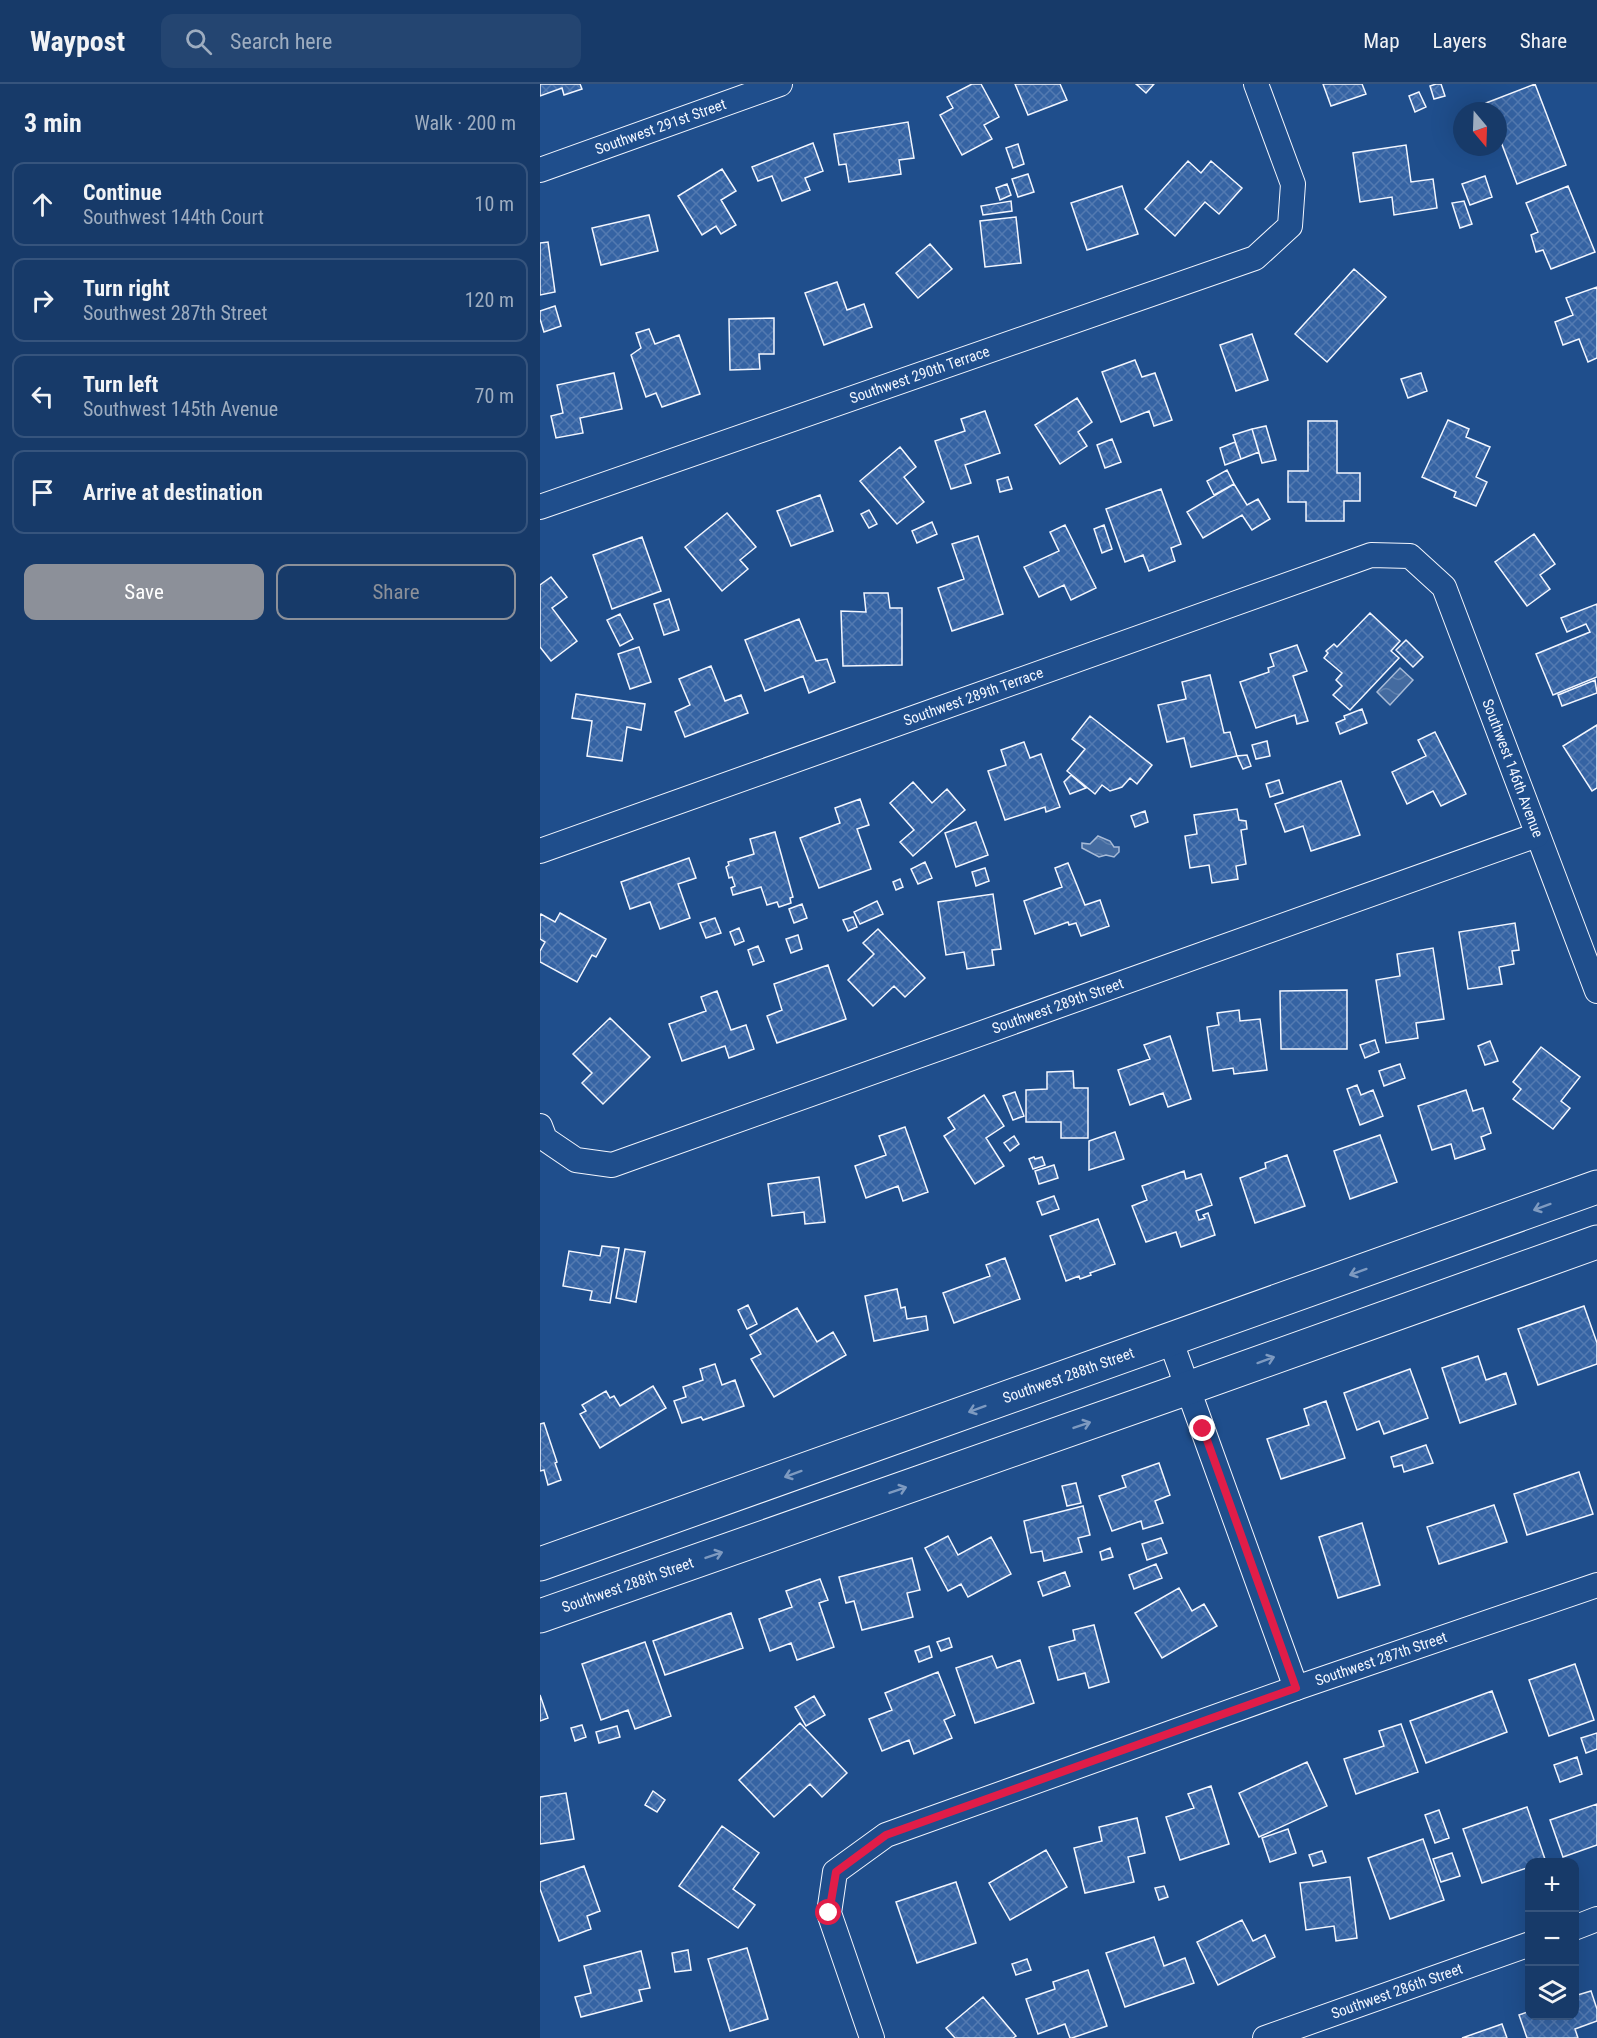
<!DOCTYPE html>
<meta charset="utf-8">
<style>
:root{--surface:#173a69;--page:#244571;--text:#f1f3f6;--muted:#9eadc0;--line:#36547d;--accent:#8c9099}
body{margin:0;font-family:"Roboto Condensed",sans-serif;background:var(--page);color:var(--text)}
.controls{position:absolute;right:18px;bottom:18px;display:grid;overflow:hidden;border-radius:12px;box-shadow:0 6px 24px #0002}
.controls button{width:54px;height:54px;display:grid;place-items:center;padding:0;border:0;border-bottom:2px solid var(--line);background:var(--surface);color:var(--text);font:30px sans-serif}
.compass{position:absolute;left:913px;top:18px;width:54px;height:54px;border-radius:50%;background:var(--surface);box-shadow:0 6px 24px #0002;rotate:161deg}
.stop{position:absolute;width:18px;height:18px;margin:-14px;border:4px solid #e11d48;border-radius:50%;background:#fff}
.stop.end{background:#e11d48;border-color:#fff;box-shadow:0 2px 6px #0008}
.list{margin:0;padding:0;list-style:none}
h2{display:flex;justify-content:space-between;align-items:center;height:78px;margin:0;padding:0 24px;font-size:26px}
h2 small{font-size:20px;font-weight:400;color:var(--muted)}
.list li{display:grid;grid-template-columns:39px 1fr auto;gap:18px;align-items:center;box-sizing:border-box;height:84px;margin:0 12px 12px;padding:0 12px;border:2px solid var(--line);border-radius:12px}
.list b{display:block;font-size:22px;white-space:nowrap}
.list p{margin:0;font-size:20px;white-space:nowrap;color:var(--muted)}
.list em{font-size:20px;font-style:normal;color:var(--muted)}
.actions{display:flex;gap:12px;padding:18px 24px}
.actions a{flex:1;padding:14px 0;border:2px solid var(--accent);border-radius:12px;text-align:center;font-size:21px;color:var(--accent)}
.actions .main{background:var(--accent);color:#fff}
.icon{flex:none;width:33px;height:33px;fill:none;stroke:currentColor;stroke-width:2;stroke-linecap:round;stroke-linejoin:round}
.map{position:relative;flex:none;width:1057px;height:1954px;overflow:hidden}
header{display:flex;align-items:center;gap:36px;box-sizing:border-box;height:84px;padding:0 30px;background:var(--surface);border-bottom:2px solid var(--line)}
header strong{font-size:28px}
nav{display:flex;gap:33px;margin-inline-start:auto;font-size:21px}
.search{width:420px;height:54px;background:var(--page);display:flex;align-items:center;gap:15px;box-sizing:border-box;padding:0 21px;border-radius:12px;color:var(--muted);font-size:22px}
main{display:flex}
aside{flex:1;background:var(--surface)}
.map>svg:first-child{display:block}
</style>
<header>
<strong>Waypost</strong>
<div class="search"><svg class="icon" aria-label="search" viewBox="0 0 24 24"><circle cx="10" cy="10" r="6"/><path d="M15 15l6 6"/></svg>Search here</div>
<nav><a>Map</a><a>Layers</a><a>Share</a></nav>
</header>
<main>
<aside>
<h2>3 min<small>Walk · 200 m</small></h2>
<ul class="list">
<li><svg class="icon" aria-label="ahead" viewBox="0 0 24 24"><path d="M12 20V5M6 11l6-6 6 6"/></svg><div><b>Continue</b><p>Southwest 144th Court</p></div><em>10 m</em></li>
<li><svg class="icon" aria-label="right" viewBox="0 0 24 24"><path d="M7 20v-9h11M14 6l5 5-5 5"/></svg><div><b>Turn right</b><p>Southwest 287th Street</p></div><em>120 m</em></li>
<li><svg class="icon" aria-label="left" viewBox="0 0 24 24"><path d="M17 20v-9H6M10 6l-5 5 5 5"/></svg><div><b>Turn left</b><p>Southwest 145th Avenue</p></div><em>70 m</em></li>
<li><svg class="icon" aria-label="arrive" viewBox="0 0 24 24"><path d="M6 21V4h12l-3 4 3 4H6"/></svg><div><b>Arrive at destination</b></div></li>
</ul>
<div class="actions"><a class="main">Save</a><a>Share</a></div>
</aside>
<div class="map">
<svg width="1057" height="1954" viewBox="0 0 1057 1954">
<defs>
<pattern id="water-waves" width="16" height="10" patternUnits="userSpaceOnUse" patternTransform="scale(1.5)"><rect width="16" height="10" fill="#446ba0"/><path d="M0 5q4-4 8 0t8 0" fill="none" stroke="#5f81ae"/></pattern>
<pattern id="building-cross-hatch" width="8" height="8" patternUnits="userSpaceOnUse" patternTransform="scale(1.5)"><rect width="8" height="8" fill="#3563a3"/><path d="M0 0l8 8M0 8l8-8" fill="none" stroke="#537ab1"/></pattern>
</defs>
<rect width="100%" height="100%" fill="#1f4e8c"/>
<path fill="url(#water-waves)" stroke="#a8bbd7" stroke-width="1.5" d="M860,584l13,12 -23,25 -13,-13z
M558,752l12,5 4,6h5v5l-5,5 -8,-2 -7,2 -17,-9v-5l8,1z"/>
<path fill="url(#building-cross-hatch)" stroke="#f2f6ff" stroke-width="1.5" d="M0,0h40l2,5 -18,6 -2,-7 -22,8z
M432,0h9l18,33 -15,8 8,14 -30,16 -22,-40 13,-7 -6,-11z
M475,0h45l7,16 -39,15z
M596,0h18l-8,9z
M783,0h39l4,10 -35,12z
M896,0h5l4,12 -11,3 -4,-13z
M995,0l31,81 -49,19 -19,-50v-23h-9l-3,-8z
M879,8l7,15 -11,5 -6,-16z
M368,38l6,36 -15,2 2,14 -52,8 -3,-18 -7,1 -5,-31z
M273,59l10,28 -18,7 5,12 -28,11 -10,-25 -14,5 -6,-14z
M478,60l6,20 -11,4 -7,-20z
M866,61l5,37 22,-3 4,29 -43,7 -2,-18 -32,5 -7,-49z
M648,77l13,12 10,-12 31,27 -23,26 -14,-12 -30,34 -30,-27z
M182,85l14,22 -15,9 15,25 -15,9 -5,-8 -14,9 -24,-39z
M488,90l6,18 -16,5 -6,-18z
M945,92l7,21 -22,8 -8,-21z
M467,100l4,11 -11,5 -4,-12z
M582,102l16,48 -51,16 -16,-47z
M1028,102l27,66 -44,17 -8,-19 -7,2 -5,-17 7,-3 -12,-29z
M471,117l1,10 -29,4 -2,-9z
M924,117l8,23 -12,4 -8,-25z
M109,131l9,36 -57,14 -9,-37z
M476,133l5,46 -36,4 -5,-46z
M8,158l7,50 -15,3v-52z
M390,160l22,25 -34,29 -22,-25z
M814,185l32,28 -59,65 -32,-28z
M297,198l10,28 17,-6 8,23 -48,18 -19,-52z
M1057,203v71l-9,4 -9,-23 -16,6 -8,-23 18,-7 -7,-17z
M15,222l6,20 -17,6 -4,-13v-8z
M234,234v36h-15l1,15 -30,1 -1,-51z
M109,245l6,15 24,-9 21,59 -38,13 -6,-14 -10,4 -15,-42 10,-7 -5,-15z
M712,250l16,46 -32,11 -16,-46z
M595,276l7,17 13,-4 17,47 -18,6 -5,-15 -28,11 -19,-50z
M74,289l8,36 -42,9 3,15 -27,5 -5,-22 12,-3 -6,-28z
M881,289l6,18 -19,7 -7,-19z
M537,314l15,24 -14,10 9,14 -27,18 -25,-39z
M445,327l15,42 -35,12 6,18 -20,6 -16,-48 30,-10 -4,-12z
M908,336l21,9 -3,8 24,10 -14,30 11,5 -11,24 -22,-9 2,-5 -34,-15z
M768,337h29v52h23v28h-16v20h-38v-19h-18v-31h20z
M726,342l10,34 -14,3 -10,-34z
M712,345l7,23 -18,7 -8,-24z
M572,355l9,23 -16,6 -8,-23z
M695,358l6,17 -16,6 -5,-17z
M360,363l16,20 -12,10 20,25 -27,22 -37,-43z
M687,386l7,14 -20,11 -7,-14z
M468,393l4,12 -12,3 -3,-12z
M694,400l13,21 11,-6 12,20 -18,11 -10,-15 -39,23 -16,-26z
M621,405l20,55 -10,4 4,13 -26,10 -6,-16 -18,7 -19,-53z
M280,411l13,36 -42,15 -14,-35z
M329,426l8,14 -8,4 -8,-14z
M187,429l29,34 -16,13 8,9 -26,22 -37,-44z
M392,438l5,12 -20,9 -5,-12z
M525,441l31,63 -25,12 -7,-15 -25,12 -15,-30 35,-16 -9,-19z
M564,441l8,24 -10,4 -8,-24z
M994,450l21,30 -15,11 10,14 -23,17 -32,-44z
M438,452l25,78 -51,17 -14,-43 26,-9 -12,-35z
M102,453l19,54 -49,18 -19,-54z
M11,493l16,20 -15,11 25,33 -26,20 -11,-14v-62z
M324,509h24l2,15h12v57l-59,1 -2,-55 25,1z
M129,515l10,31 -15,5 -10,-31z
M1057,520v73l-44,18 -17,-41 54,-22 -4,-8 -19,8 -6,-14z
M830,529l30,28 -9,10 8,7 -49,52 -17,-15 9,-9 -6,-6 6,-7 -18,-15 4,-5 -2,-2 8,-7 3,3z
M80,530l13,25 -13,7 -13,-26z
M259,535l17,42 11,-2 8,23 -26,11 -6,-17 -38,15 -20,-51z
M866,556l17,17 -10,10 -17,-17z
M757,561l10,26 -14,5 15,45 -11,3 -2,-9 -39,13 -16,-46 29,-10 -1,-4 6,-2 -4,-12z
M99,563l12,35 -21,7 -12,-35z
M171,582l14,35 16,-6 7,18 -63,24 -10,-25 15,-7 -11,-26z
M670,591l14,58 6,-1 7,24 -46,11 -7,-29 -17,4 -9,-37 28,-6 -4,-17z
M1055,596l2,13 -35,13 -4,-11z
M36,610l69,10 -4,26 -14,-3 -5,34 -35,-5 5,-35 -20,-3z
M822,625l5,14 -27,11 -4,-11 9,-4 -1,-3z
M550,632l62,49 -15,19 -7,-6 -8,9 -12,4 -8,-6 -7,9 -28,-23 18,-22 -13,-10z
M1057,641v63l-5,3 -29,-45z
M895,648l31,62 -25,12 -8,-15 -26,13 -15,-32 34,-16 -8,-16z
M727,657l3,15 -14,3 -4,-14z
M484,658l6,16 11,-4 19,53 -14,5 -1,-5 -40,13 -17,-49 18,-6 -5,-15z
M707,671l4,11 -8,3 -6,-13z
M531,691l15,13 -16,6 -6,-12z
M739,696l4,13 -13,4 -4,-13z
M801,697l19,54 -49,16 -8,-25 -18,6 -10,-28z
M373,698l19,21 15,-14 18,21 -52,46 -13,-14 14,-12 -24,-27z
M320,715l9,26 -12,4 14,40 -52,19 -19,-50 40,-15 -5,-15z
M697,725l2,11 7,1 1,8 -6,1 5,34 -10,2 2,13 -26,4 -3,-18 -19,3 -5,-32 12,-2 -3,-19z
M605,727l3,11 -13,5 -4,-11z
M436,738l12,33 -32,12 -11,-34z
M235,748l18,65 -3,1 1,5 -12,4 -2,-5 -10,3 -6,-18 -28,8 -2,-7 4,-2 -3,-9 -3,1 -3,-11 3,-2 -1,-3 26,-8 -4,-15z
M149,774l7,20 -18,6 12,34 -30,11 -10,-27 -20,7 -9,-27z
M385,778l7,16 -14,6 -7,-15z
M528,779l17,42 15,-5 9,26 -28,10 -5,-13 -7,2 -1,-3 -33,12 -11,-33 38,-14 -7,-19z
M445,784l4,13 -13,5 -4,-14z
M360,795l3,8 -7,3 -3,-8z
M453,810l8,55 -9,1 2,15 -27,4 -3,-17 -18,3 -8,-53z
M337,817l6,13 -23,10 -6,-12z
M262,820l5,14 -13,5 -5,-14z
M20,829l46,26 -10,18 -4,-2 -15,27 -37,-20v-11l5,-9 -5,-3v-23l1,-2 14,8z
M313,833l4,10 -9,4 -5,-11z
M175,834l6,15 -15,5 -6,-15z
M975,839l4,27 -7,1 2,13 -15,3 3,17 -34,5 -9,-57z
M199,844l5,13 -9,4 -5,-13z
M338,845l47,49 -20,19 -11,-11 -21,20 -25,-26 26,-26 -11,-11z
M258,851l4,14 -11,4 -5,-14z
M218,862l6,15 -11,4 -5,-15z
M893,864l11,71 -28,4 2,15 -32,5 -10,-63 24,-4 -3,-22z
M288,881l18,54 -69,24 -10,-27 15,-6 -8,-26z
M807,906v59h-66l-1,-58z
M177,907l14,39 15,-5 8,24 -25,9 -4,-12 -43,15 -13,-37 37,-13 -5,-14z
M699,926l1,11 20,-2 7,51 -33,4 -1,-6 -20,3 -6,-44 12,-2 -2,-12z
M70,934l40,39 -47,47 -21,-21 10,-10 -19,-19z
M630,952l21,63 -23,8 -5,-14 -33,12 -12,-35 32,-11 -6,-14z
M835,956l4,12 -14,6 -5,-13z
M950,957l8,20 -13,4 -7,-19z
M1001,963l39,30 -19,24 9,7 -17,21 -40,-30 8,-10 -8,-7z
M860,980l5,14 -21,8 -5,-15z
M533,987l1,17h14v50h-27v-16h-35v-32l21,-1v-17z
M817,1001l4,10 12,-5 10,26 -23,9 -13,-36z
M926,1006l7,21 10,-3 8,25 -10,4 4,12 -30,10 -4,-15 -19,6 -14,-44z
M475,1008l9,24 -11,4 -10,-24z
M444,1011l20,31 -18,12 18,28 -29,18 -31,-48 11,-7 -7,-11z
M365,1043l23,65 -25,9 -5,-15 -32,12 -11,-32 31,-11 -7,-19z
M575,1048l9,27 -35,11v-29z
M840,1051l17,47 -47,17 -16,-48z
M474,1052l5,8 -9,7 -6,-8z
M747,1071l18,51 -50,17 -15,-45 26,-10 -1,-5z
M494,1073l1,2 7,-2 3,8 -12,4 -4,-10z
M514,1081l4,13 -19,6 -4,-13z
M644,1087l2,8 15,-5 11,31 -16,6 3,9 6,-2 -2,-3 5,-2 7,22 -34,12 -5,-15 -30,10 -14,-36 15,-6 -5,-14z
M279,1093l6,45 -20,2 -1,-12 -32,4 -4,-32z
M514,1112l5,13 -17,6 -5,-13z
M558,1135l17,45 -25,9 1,2 -11,4 -1,-3 -13,5 -16,-45z
M62,1162l17,2 -9,55 -20,-3 2,-9 -29,-5 6,-35 31,5z
M85,1165l20,3 -9,50 -20,-4z
M465,1174l15,41 -66,24 -11,-30 47,-17 -4,-11z
M357,1205l4,19 4,-1 2,12 19,-3 2,14 -54,11 -9,-45z
M208,1221l9,19 -10,5 -9,-19z
M1044,1222l13,37v21l-59,21 -20,-56z
M257,1224l20,34 16,-10 13,23 -72,42 -23,-38 10,-5 -11,-19z
M938,1272l8,24 20,-7 10,31 -56,19 -18,-55z
M175,1280l7,21 13,-5 9,26 -41,14 -2,-3 -19,6 -8,-22 12,-4 -3,-10 20,-7 -3,-11z
M870,1285l18,49 -44,16 -5,-13 -22,9 -13,-37z
M113,1302l13,22 -66,40 -20,-34 6,-3 -4,-6 24,-14 4,7 4,-2 6,10z
M786,1317l19,57 -64,21 -14,-40 42,-14 -5,-16z
M4,1339l13,39 -2,1 6,17 -13,5 -4,-15 -4,1v-47z
M886,1361l7,18 -29,9 -2,-7 -8,2 -3,-10z
M619,1379l11,32 -15,6 8,22 -20,6 -2,-8 -29,10 -13,-35 27,-9 -4,-11z
M1039,1388l14,42 -66,21 -13,-41z
M536,1399l5,20 -14,3 -5,-20z
M954,1421l13,37 -68,22 -12,-37z
M543,1422l7,29 -12,3 4,14 -38,9 -2,-10 -11,2 -7,-32z
M822,1439l18,62 -42,13 -19,-61z
M408,1452l10,19 33,-18 20,37 -43,23 -7,-13 -13,7 -23,-43z
M621,1454l6,15 -20,7 -5,-16z
M570,1464l3,9 -11,3 -2,-8z
M372,1474l8,32 -13,3 6,24 -51,13 -8,-29 -8,2 -7,-26z
M616,1480l6,14 -28,11 -5,-14z
M525,1488l5,14 -27,10 -5,-14z
M280,1495l8,21 -9,3 15,44 -37,13 -6,-17 -21,8 -11,-32 33,-12 -6,-16z
M639,1504l13,23 12,-7 13,22 -55,32 -27,-45z
M191,1529l12,35 -78,27 -12,-34z
M554,1541l15,57 -20,6 -4,-15 -27,7 -9,-33 26,-7 -2,-10z
M409,1554l3,9 -11,4 -4,-9z
M105,1558l26,74 -36,13 -7,-19 -27,10 -19,-56z
M389,1562l3,11 -13,5 -4,-11z
M452,1572l5,12 23,-8 14,43 -59,20 -19,-55z
M1035,1580l19,56 -45,16 -20,-56z
M398,1588l17,43 -11,5 8,18 -38,16 -5,-14 -27,11 -13,-32 23,-9 -7,-17z
M952,1607l15,41 -81,31 -16,-42z
M0,1611l8,23 -8,3z
M274,1612l11,19 -19,11 -11,-19z
M260,1639l47,50 -25,24 -12,-13 -36,33 -35,-37z
M861,1640l17,48 -62,22 -12,-35 40,-13 -5,-15z
M42,1641l4,12 -11,4 -4,-13z
M77,1642l3,11 -21,6 -3,-11z
M1057,1649v16l-11,4 -5,-15z
M1037,1673l5,17 -22,8 -6,-17z
M767,1678l20,44 -68,31 -20,-44z
M671,1702l18,58 -49,16 -14,-43 28,-9 -6,-14z
M113,1707l12,9 -8,12 -12,-7z
M26,1709l8,46 -34,5v-47z
M1057,1720v41l-34,12 -13,-37z
M987,1723l19,55h-16v5l-48,16 -19,-54z
M899,1726l10,28 -14,5 -10,-28z
M597,1734l8,35 -17,4 6,25 -49,11 -11,-45 28,-7 -3,-14z
M182,1742l37,27 -26,36 22,16 -17,23 -59,-42z
M748,1745l8,24 -26,9 -8,-24z
M883,1755l21,61 -54,19 -22,-61z
M506,1766l21,37 -57,33 -21,-37z
M782,1767l4,11 -13,4 -4,-11z
M912,1769l8,23 -19,6 -8,-23z
M44,1782l16,45 -13,5 4,13 -32,12 -19,-52v-7z
M810,1793l7,61 -21,3 -2,-15 -28,4 -6,-47z
M416,1798l20,61 -59,20 -21,-61z
M624,1802l4,11 -9,3 -4,-12z
M702,1836l11,21 12,-6 10,22 -57,28 -21,-43z
M614,1853l10,29 21,-8 9,25 -69,24 -19,-54z
M207,1864l21,71 -38,12 -22,-72z
M148,1866l3,20 -16,2 -3,-19z
M101,1867l9,37 -11,2 3,11 -61,16 -6,-20 16,-4 -7,-27z
M487,1875l4,11 -15,5 -4,-11z
M548,1886l19,56 -35,12h-2l-5,-14 -27,10 -12,-35 29,-10 -2,-7z
M1051,1907l6,18v12l-22,8 3,9h-51l-8,-23 11,-4v5h44v-20z
M443,1913l33,39 -3,2h-58l-9,-10z
M962,1940l5,14h-45z"/>
<g fill="none" stroke-linecap="round" stroke-linejoin="round">
<defs>
<g id="street">
<path id="s1" d="M0,86l240,-86"/>
<path id="s2" d="M0,423l715,-249 35,-32 3,-42 -37,-100"/>
<path id="s3" d="M0,767l831,-296 39,1 34,31 153,404"/>
<path id="s4" d="M0,1042l5,13 31,21 36,5 925,-330"/>
<path d="M630,1255l126,349"/>
<path d="M1034,1844l23,-9"/>
<path id="s5" d="M332,1954l-43,-125 6,-41 51,-37 410,-147 301,-103"/>
<path id="s6" d="M725,1954l265,-94"/>
</g>
<g id="secondary">
<path id="s7" d="M0,1480l1057,-377"/>
<path id="s8" d="M0,1532l648,-228 409,-146"/>
</g>
</defs>
<use href="#street" stroke="#f2f6ff" stroke-width="26"/>
<use href="#secondary" stroke="#f2f6ff" stroke-width="35"/>
<use href="#street" stroke="#1f4e8c" stroke-width="24"/>
<use href="#secondary" stroke="#1f4e8c" stroke-width="33"/>
</g>
<defs><path id="oneway-shaft" d="M-6 0H5M1.5-3L5.5 0L1.5 3" fill="none" stroke-width="1.6" stroke-linecap="round" stroke-linejoin="round" transform="scale(1.5)"/></defs>
<g stroke="#7e9ac0">
<use href="#oneway-shaft" transform="translate(1002 1123) rotate(160)"/>
<use href="#oneway-shaft" transform="translate(818 1188) rotate(160)"/>
<use href="#oneway-shaft" transform="translate(726 1276) rotate(-20)"/>
<use href="#oneway-shaft" transform="translate(437 1325) rotate(160)"/>
<use href="#oneway-shaft" transform="translate(542 1341) rotate(-19)"/>
<use href="#oneway-shaft" transform="translate(253 1390) rotate(160)"/>
<use href="#oneway-shaft" transform="translate(358 1406) rotate(-19)"/>
<use href="#oneway-shaft" transform="translate(174 1471) rotate(-19)"/>
</g>
<g fill="none" stroke-linecap="round" stroke-linejoin="round">
<path stroke="#e11d48" stroke-width="8" d="M289,1829l7,-41 50,-37 410,-147 -93,-259"/>
</g>
<g text-anchor="middle" dominant-baseline="central" stroke-width="4.5" stroke-linejoin="round" paint-order="stroke">
<g font-size="15" fill="#f2f6ff" stroke="#1f4e8c">
<text stroke="none"><textPath href="#s1" startOffset="128">Southwest 291st Street</textPath></text>
<text stroke="none"><textPath href="#s2" startOffset="402">Southwest 290th Terrace</textPath></text>
<text stroke="none"><textPath href="#s3" startOffset="460">Southwest 289th Terrace</textPath></text>
<text stroke="none"><textPath href="#s3" startOffset="1161">Southwest 146th Avenue</textPath></text>
<text stroke="none"><textPath href="#s4" startOffset="561">Southwest 289th Street</textPath></text>
<text stroke="none"><textPath href="#s7" startOffset="561">Southwest 288th Street</textPath></text>
<text stroke="none"><textPath href="#s8" startOffset="93">Southwest 288th Street</textPath></text>
<text stroke="none"><textPath href="#s5" startOffset="762">Southwest 287th Street</textPath></text>
<text stroke="none"><textPath href="#s6" startOffset="140">Southwest 286th Street</textPath></text>
</g>
</g>
</svg>
<div class="controls">
<button>+</button>
<button>−</button>
<button><svg class="icon" aria-label="layers" viewBox="0 0 24 24"><path d="M12 4l9 5-9 5-9-5zM3 14l9 5 9-5"/></svg></button>
</div>
<svg class="compass" viewBox="-18 -18 36 36"><path d="M0-13l5 13h-10z" fill="#e53935"/><path d="M0 13l5-13h-10z" fill="#9eadc0"/></svg>
<div class="stop" style="left:289px;top:1829px"></div>
<div class="stop end" style="left:663px;top:1345px"></div>
</div>
</main>
